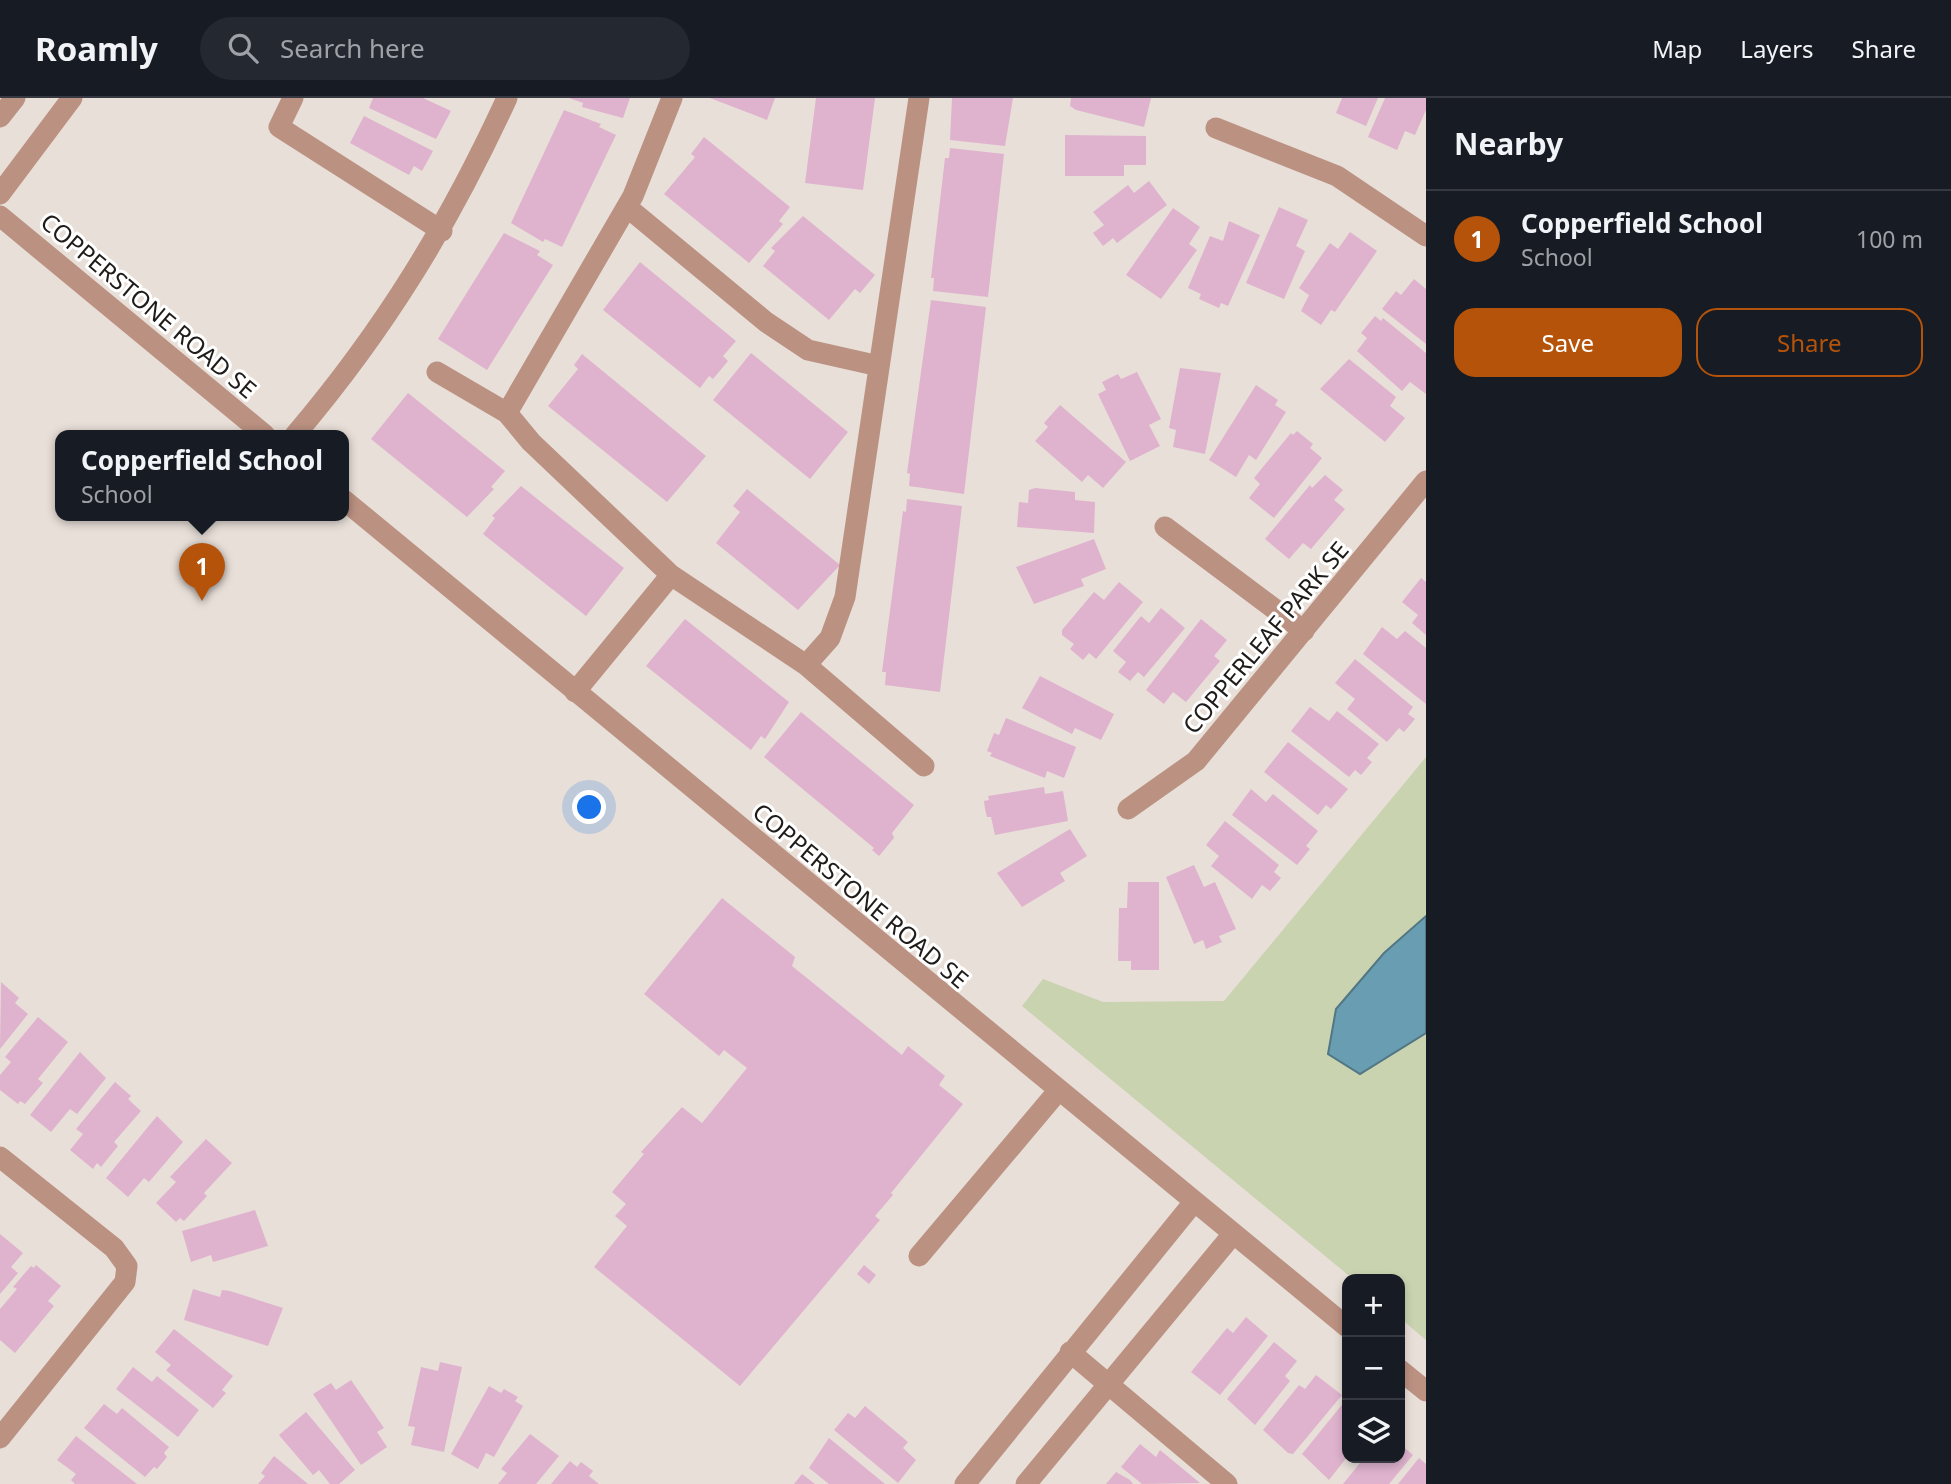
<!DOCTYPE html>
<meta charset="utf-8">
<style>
:root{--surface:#171b24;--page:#242831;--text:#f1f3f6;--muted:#9ea1a6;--line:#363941;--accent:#b45309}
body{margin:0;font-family:"Noto Sans",sans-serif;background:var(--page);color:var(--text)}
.controls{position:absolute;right:21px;bottom:21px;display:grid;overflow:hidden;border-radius:14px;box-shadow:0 4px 10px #0003}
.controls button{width:63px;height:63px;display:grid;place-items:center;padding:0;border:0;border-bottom:2px solid var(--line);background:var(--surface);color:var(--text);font:35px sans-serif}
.you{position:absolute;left:590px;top:710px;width:24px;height:24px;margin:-18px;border:5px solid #fff;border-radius:50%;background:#1a73e8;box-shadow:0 0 0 10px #1a73e833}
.badge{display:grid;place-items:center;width:46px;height:46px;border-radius:50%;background:var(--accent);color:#fff;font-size:23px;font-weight:700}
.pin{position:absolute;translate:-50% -58px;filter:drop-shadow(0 2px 4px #0008)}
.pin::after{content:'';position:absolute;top:37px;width:24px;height:21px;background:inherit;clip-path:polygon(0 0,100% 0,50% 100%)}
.popup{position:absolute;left:55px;top:332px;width:294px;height:91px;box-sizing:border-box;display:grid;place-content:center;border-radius:14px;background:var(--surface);filter:drop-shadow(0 2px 5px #0005);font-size:23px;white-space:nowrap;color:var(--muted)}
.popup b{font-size:26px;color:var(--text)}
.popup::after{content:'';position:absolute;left:50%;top:100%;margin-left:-14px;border:14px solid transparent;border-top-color:var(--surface)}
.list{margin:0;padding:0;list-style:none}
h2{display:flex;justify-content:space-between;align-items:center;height:91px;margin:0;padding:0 28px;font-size:30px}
h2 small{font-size:23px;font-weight:400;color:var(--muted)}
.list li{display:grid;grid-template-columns:46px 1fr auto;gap:21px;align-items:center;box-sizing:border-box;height:98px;padding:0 28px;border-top:2px solid var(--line)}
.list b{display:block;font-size:26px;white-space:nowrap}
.list p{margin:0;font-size:23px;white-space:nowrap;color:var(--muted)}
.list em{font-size:23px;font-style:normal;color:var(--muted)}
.actions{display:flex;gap:14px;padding:21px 28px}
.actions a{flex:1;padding:16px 0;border:2px solid var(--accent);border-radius:21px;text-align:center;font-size:24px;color:var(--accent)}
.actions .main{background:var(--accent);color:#fff}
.icon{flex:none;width:38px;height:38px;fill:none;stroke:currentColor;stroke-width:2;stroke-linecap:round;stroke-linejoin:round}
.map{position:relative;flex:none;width:1426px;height:1386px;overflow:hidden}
header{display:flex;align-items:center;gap:42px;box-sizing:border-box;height:98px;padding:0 35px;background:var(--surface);border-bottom:2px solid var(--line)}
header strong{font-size:33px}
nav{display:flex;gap:38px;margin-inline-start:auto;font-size:24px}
.search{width:490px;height:63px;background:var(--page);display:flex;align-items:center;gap:18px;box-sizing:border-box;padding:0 24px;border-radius:38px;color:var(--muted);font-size:26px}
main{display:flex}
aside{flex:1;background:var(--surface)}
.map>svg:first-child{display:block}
</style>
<header>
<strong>Roamly</strong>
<div class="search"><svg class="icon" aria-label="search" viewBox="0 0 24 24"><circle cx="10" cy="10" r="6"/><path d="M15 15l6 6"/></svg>Search here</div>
<nav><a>Map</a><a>Layers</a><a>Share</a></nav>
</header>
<main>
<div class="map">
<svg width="1426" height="1386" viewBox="0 0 1426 1386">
<rect width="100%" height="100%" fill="#e8dfd8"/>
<path fill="#c9d3b0" d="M1426,659v583l-26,-22v-39h-47l-331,-273 21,-27 60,23 121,-1z"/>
<path fill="#699db1" stroke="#527683" stroke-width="2" d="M1426,818v117l-66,41 -32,-20 8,-45 48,-56z"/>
<path fill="#dfb3ce" d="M373,0h50l28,13 -15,28 -67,-31z
M569,0h61l-7,20 -41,-11 1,-4z
M710,0h65l-8,22z
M816,0h59l-12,92 -58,-7z
M952,0h61l-8,48 -55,-6z
M1071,0h80l-7,29 -68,-17 -6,-4z
M1342,0h36l-12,28 -30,-13z
M1385,0h41v12l-11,25 -10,-4 -8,19 -29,-13z
M564,12l37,14 -2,3 17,8 -54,112 -17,-8 -2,3 -32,-19z
M364,18l69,35 -11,20 -8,-5 -5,9 -59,-32z
M1065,37l81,1v29h-22v11h-59z
M704,39l86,70 -11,14 4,3 -34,39 -85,-69 31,-37 -4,-3z
M950,50l54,6 -16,143 -55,-6 1,-13h-3l14,-120h4z
M1149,83l18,24 -50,38 -4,-5 -10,8 -10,-13 11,-8 -11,-13 35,-27 6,8z
M1279,109l29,13 -12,26 9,5 -21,48 -38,-16z
M1173,110l27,19 -11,17 8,6 -36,49 -35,-24z
M803,118l72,59 -15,18 -5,-4 -26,31 -66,-54 12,-15 -4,-3z
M1229,123l31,14 -32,71 -7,-3 -2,5 -20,-9 2,-5 -13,-6 22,-52 13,5z
M1350,134l27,19 -42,61 -4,-2 -10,15 -20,-14 8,-16 -10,-7 31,-45 8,6z
M504,135l36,18 -3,4 16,10 -66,105 -49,-31z
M640,164l96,79 -13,15 5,5 -15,18 -4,-3 -9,12 -97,-78z
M1414,181l12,10v55l-44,-35 14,-18 5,4z
M931,202l55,7 -22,187 -55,-8 1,-12 -3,-1z
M1375,218l6,5 2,-3 43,35v41l-16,-12 -8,9 -45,-40 10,-13 -6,-5z
M751,255l97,79 -38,47 -97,-79z
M582,256l124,102 -39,46 -119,-96 30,-37 -4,-4z
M1349,261l47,38 -6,9 15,12 -20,24 -65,-53z
M1180,270l41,5 -16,81 -32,-7 3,-17 -7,-2z
M1137,274l24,47 -12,6 11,21 -30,15 -32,-67 8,-4 -4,-8 16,-8 3,5z
M1256,287l22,15 -3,5 11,7 -30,48 -7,-5 -13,22 -27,-17z
M408,295l97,78 -14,16 3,2 -27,28 -96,-78z
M1060,307l66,57 -23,26 -15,-13 -6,7 -47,-41 13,-14 -4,-4z
M1297,333l16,13 -3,4 12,10 -48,60 -25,-20 11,-14 -6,-6 37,-45 2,2z
M1325,377l18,15 -9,10 11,9 -34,40 -8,-6 -14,16 -24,-20 45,-54 2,3z
M521,388l103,82 -38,48 -103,-82 12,-16 -3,-2z
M1035,390l40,4v8l20,2 -1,31 -77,-6 2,-25 9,1 1,-13z
M747,391l93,76 -42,45 -82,-67 24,-31 -7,-6z
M907,401l55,7 -22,186 -55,-7 1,-13h-4l21,-161 3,1z
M1094,441l12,30 -25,10 3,7 -50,18 -18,-37z
M1421,480l5,4v53l-14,-12 6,-8 -16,-13z
M1119,484l24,20 -47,57 -7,-6 -6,7 -13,-11 4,-5 -12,-9v-5l32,-38 10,8z
M1161,510l24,20 -41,49 -6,-5 -8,9 -12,-9 8,-10 -13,-11 28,-35 8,7z
M685,521l104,83 -24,37 -4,-3 -10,14 -105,-84z
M1201,521l26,21 -13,16 6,5 -34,41 -13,-10 -9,12 -18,-14z
M1382,529l15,12 8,-8 21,17v56l-63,-50z
M1355,561l58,48 -5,7 7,5 -11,13 -5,-4 -12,14 -40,-33 8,-10 -20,-16z
M1040,578l74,38 -13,26 -26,-12 -3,6 -50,-26z
M1310,609l19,14 8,-10 42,33 -12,14 5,4 -11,13 -6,-5 -6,7 -58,-46z
M801,614l113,93 -22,28 2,5 -15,18 -7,-6 2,-2 -110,-91z
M1006,620l70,29 -12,31 -17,-7 -2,7 -55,-22 2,-3 -5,-2 7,-18 5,2z
M1288,644l60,47 -17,20 -5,-4 -8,10 -54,-43z
M1044,689l1,7 18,-3 5,30 -73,14 -4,-18h-4l-2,-8 -1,-8 5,-1 -1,-4z
M1251,691l15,13 7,-8 45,37 -12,15 4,3 -13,16 -65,-50z
M1225,723l54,44 -5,7 7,6 -11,13 -8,-6 -10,14 -41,-33 8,-10 -13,-11z
M1070,731l17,27 -27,17 5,8 -43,26 -25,-34z
M1194,767l10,22 11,-5 21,47 -17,7 3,6 -16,7 -3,-9 -9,4 -28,-67z
M1128,784h31v88h-28v-9h-13l1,-53h8z
M722,800l73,59 -3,9 110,89 6,-9 37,30 -6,9 24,19 -72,89 2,2 -18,21 5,4 -140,166 -146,-119 33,-41 -12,-10 11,-12 -14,-12 32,-38 -3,-2 41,-45 20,16 45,-55 -23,-18 -5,6 -75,-62z
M1,884l18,16 -4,5 13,11 -28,35z
M38,919l30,25 -30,37 5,4 -18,21 -5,-3 -2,3 -18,-14v-15l11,-13 -6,-5z
M80,954l26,26 -29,36 -7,-5 -19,23 -21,-17z
M115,984l16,14 -3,3 13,12 -27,31 4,4 -17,21 -4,-4 -4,6 -23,-19 13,-16 -7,-5z
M157,1018l26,26 -34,40 -5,-4 -16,19 -22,-19z
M206,1041l26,24 -28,30 3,3 -23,25 -4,-3 -4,4 -20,-19 20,-21 -6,-5z
M255,1112l13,36 -55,16 -2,-7 -20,7 -9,-31z
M0,1136l23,19 -12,14 7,6 -18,21z
M36,1167l25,21 -13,15 6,5 -39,47 -15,-13v-31l17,-20 -4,-2 18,-21 3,2z
M864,1167l12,10 -7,9 -12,-10z
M193,1191l27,8 2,-7 8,1 53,17 -15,38 -84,-26z
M1246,1219l22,19 -48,59 -29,-23 36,-44 6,5z
M174,1231l59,47 -11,14 4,3 -13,15 -47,-38 5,-5 -16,-13z
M1274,1244l23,19 -12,15 5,5 -35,44 -28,-26z
M440,1264l22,5 -18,85 -33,-7 4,-18 -7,-1 13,-59 17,4z
M133,1269l19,15 5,-6 42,34 -21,27 -62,-48z
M1316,1277l26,20 -49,59 -5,-1 -25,-23 36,-45 6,4z
M351,1282l33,48 -7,4 10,15 -26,18 -48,-71 18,-11 5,7z
M489,1288l12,7 3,-4 14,8 -3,4 8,5 -29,51 -8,-4 -8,16 -27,-15z
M1345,1303l2,56 -18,23 -27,-26z
M104,1306l13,10 5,-6 47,39 -5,6 3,4 -10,12 -3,-2 -9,10 -61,-49z
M865,1308l43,36 -5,6 13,12 -18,23 -64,-53 14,-17 7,5z
M306,1314l49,58 -16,14h-9l-11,-14 -6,5 -34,-40z
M530,1336l29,22 -23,28h-38l9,-11 -6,-4z
M76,1338l61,48h-62l-4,-4 5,-6 -19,-14z
M829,1340l56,46h-56l-20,-16z
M1140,1346l16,13 4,-7 40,33 -58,1 -21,-17z
M1400,1346l13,11 -24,29h-46l21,-26h36z
M274,1358l34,28h-50l7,-8 -4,-3z
M1419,1360l7,6v20h-28z
M570,1363l7,6 4,-5 12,9 -4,5 10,8h-48z
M1116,1374l14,8 3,4h-27z
M802,1376l13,10h-21z"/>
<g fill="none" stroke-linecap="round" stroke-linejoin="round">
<path stroke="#bb9182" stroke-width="21" d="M293,0l-14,29 163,104
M0,19l15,-19
M1216,30l121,48 89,60
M0,96l72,-96
M627,109l139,115 42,28 71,16
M0,118l265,219
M437,274l70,41 24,29 140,133 135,90 118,101
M507,315l126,-217 39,-98
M295,337c90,-106 154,-211 212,-337
M344,402l1003,827
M1165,429l139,104
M806,567l24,-27 15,-41 74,-499
M575,594l96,-117
M1128,711l68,-48 230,-280
M0,1059l114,91 13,18 -2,16 -125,156
M919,1158l139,-165
M1070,1254l157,132
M1400,1272l26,21
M965,1386l229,-282
M1026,1386l207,-250"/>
</g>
<g text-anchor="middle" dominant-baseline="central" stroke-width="6" stroke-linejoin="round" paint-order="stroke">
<g font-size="24" fill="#1e1b19" stroke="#fff">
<text transform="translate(149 207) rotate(40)">COPPERSTONE ROAD SE</text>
<text transform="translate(1265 539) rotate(-50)">COPPERLEAF PARK SE</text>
<text transform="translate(861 797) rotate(40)">COPPERSTONE ROAD SE</text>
</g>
</g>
</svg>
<div class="controls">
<button>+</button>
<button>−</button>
<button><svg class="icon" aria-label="layers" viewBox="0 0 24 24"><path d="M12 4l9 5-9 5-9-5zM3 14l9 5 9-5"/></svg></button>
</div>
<div class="you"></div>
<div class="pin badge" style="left:202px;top:503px">1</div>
<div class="popup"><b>Copperfield School</b>School</div>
</div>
<aside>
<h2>Nearby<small></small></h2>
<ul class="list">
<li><span class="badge">1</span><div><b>Copperfield School</b><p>School</p></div><em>100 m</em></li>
</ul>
<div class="actions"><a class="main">Save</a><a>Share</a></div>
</aside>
</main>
